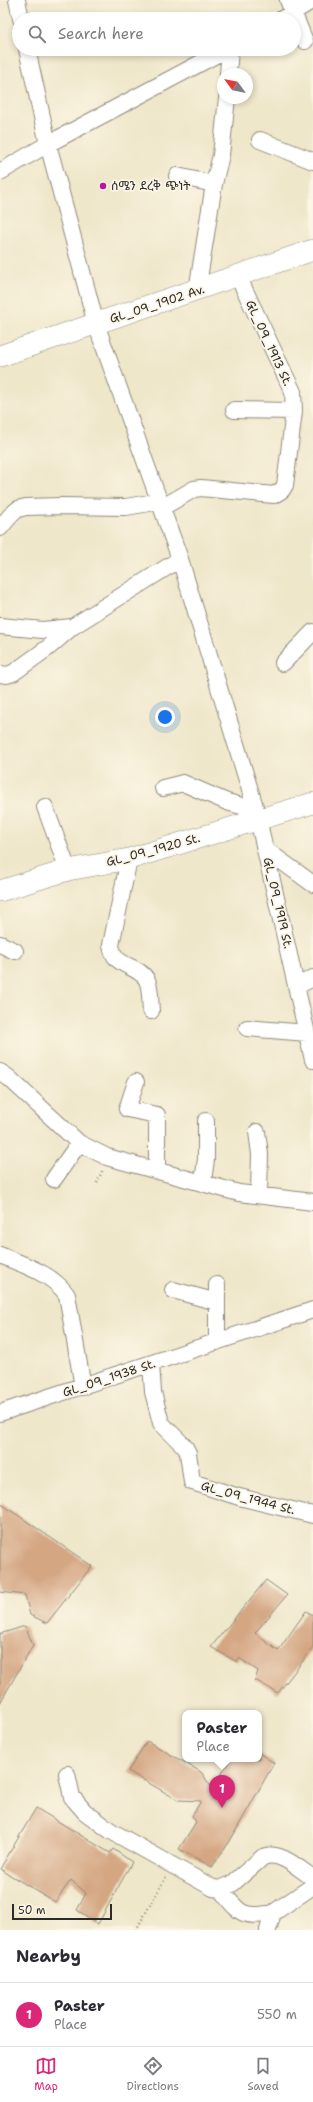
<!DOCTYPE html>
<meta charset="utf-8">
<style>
:root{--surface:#fff;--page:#f7f7f7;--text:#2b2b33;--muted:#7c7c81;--line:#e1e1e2;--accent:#db2777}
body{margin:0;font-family:"Shantell Sans","Noto Sans Ethiopic",sans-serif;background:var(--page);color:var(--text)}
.compass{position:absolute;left:217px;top:68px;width:36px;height:36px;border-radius:50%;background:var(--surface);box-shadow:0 2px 6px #0003;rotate:303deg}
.scale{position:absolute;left:12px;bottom:10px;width:100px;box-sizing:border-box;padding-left:4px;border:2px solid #2b2b2b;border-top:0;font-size:11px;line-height:14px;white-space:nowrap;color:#2b2b2b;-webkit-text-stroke:3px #fcf5e5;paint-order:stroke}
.you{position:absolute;left:165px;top:717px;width:14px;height:14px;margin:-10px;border:3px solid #fff;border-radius:50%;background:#1a73e8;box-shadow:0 0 0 6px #1a73e833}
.badge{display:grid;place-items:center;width:26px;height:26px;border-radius:50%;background:var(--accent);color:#fff;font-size:13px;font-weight:700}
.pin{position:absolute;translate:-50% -33px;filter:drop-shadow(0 1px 2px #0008)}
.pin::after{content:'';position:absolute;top:21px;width:14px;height:12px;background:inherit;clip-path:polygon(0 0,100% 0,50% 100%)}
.popup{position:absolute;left:182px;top:1710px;width:80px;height:52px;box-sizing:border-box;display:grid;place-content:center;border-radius:8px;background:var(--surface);filter:drop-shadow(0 1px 3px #0005);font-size:13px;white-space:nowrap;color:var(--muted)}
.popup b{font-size:15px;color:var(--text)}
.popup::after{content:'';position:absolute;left:50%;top:100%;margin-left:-8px;border:8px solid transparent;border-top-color:var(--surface)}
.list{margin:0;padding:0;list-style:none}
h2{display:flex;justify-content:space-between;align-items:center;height:52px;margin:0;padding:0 16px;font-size:17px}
h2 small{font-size:13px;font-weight:400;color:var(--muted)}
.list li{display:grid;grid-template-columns:26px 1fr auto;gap:12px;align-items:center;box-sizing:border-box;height:64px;padding:0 16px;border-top:1px solid var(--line)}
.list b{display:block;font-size:15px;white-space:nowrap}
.list p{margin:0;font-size:13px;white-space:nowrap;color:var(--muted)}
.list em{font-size:13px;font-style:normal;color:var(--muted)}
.icon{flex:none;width:22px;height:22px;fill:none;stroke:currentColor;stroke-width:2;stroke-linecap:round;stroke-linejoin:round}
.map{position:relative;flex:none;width:313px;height:1930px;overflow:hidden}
.search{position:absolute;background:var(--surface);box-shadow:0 2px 6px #0003;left:12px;right:12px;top:12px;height:44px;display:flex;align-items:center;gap:10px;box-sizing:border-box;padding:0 14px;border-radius:22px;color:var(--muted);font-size:15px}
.sheet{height:116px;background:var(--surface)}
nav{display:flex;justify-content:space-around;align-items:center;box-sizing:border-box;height:56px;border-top:1px solid var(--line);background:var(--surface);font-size:11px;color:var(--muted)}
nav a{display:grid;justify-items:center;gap:2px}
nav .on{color:var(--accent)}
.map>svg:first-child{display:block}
</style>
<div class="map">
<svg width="313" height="1930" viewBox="0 0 313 1930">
<rect width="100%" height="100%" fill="#fcf5e5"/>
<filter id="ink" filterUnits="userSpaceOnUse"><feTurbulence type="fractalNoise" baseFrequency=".025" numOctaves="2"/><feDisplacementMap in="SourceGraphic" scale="8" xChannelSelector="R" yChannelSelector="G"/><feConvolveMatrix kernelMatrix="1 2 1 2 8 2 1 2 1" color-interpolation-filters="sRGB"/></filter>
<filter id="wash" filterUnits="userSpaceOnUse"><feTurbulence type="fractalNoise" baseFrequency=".012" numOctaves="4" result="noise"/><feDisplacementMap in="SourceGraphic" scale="16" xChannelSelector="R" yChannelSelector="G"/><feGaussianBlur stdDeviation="0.9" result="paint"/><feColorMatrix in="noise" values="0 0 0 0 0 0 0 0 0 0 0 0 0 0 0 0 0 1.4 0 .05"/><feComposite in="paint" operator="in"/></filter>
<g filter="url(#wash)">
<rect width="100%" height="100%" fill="#efe7ca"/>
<g id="blocks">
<path fill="#d4a682" d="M0,1503l92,63 -45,57 -17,-8 -5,-20 -25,-3z
M266,1580l21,15 -32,38 23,18 28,-40 7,4v33l-35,45 -23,-13 3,-9 -19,-13 -2,4 -26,-15z
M25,1626l8,19 -33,58v-69z
M147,1741l54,31 11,16 19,-29h28v-6l15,10 -44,78 -18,26 -33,-18 17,-27 -4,-6 9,-15 -23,-1 -50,-29z
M36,1808l74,45 3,-4 19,13 -34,62 -21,-14 9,-17 -15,-13 -16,22 -55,-33z"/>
</g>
</g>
<g filter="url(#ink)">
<use href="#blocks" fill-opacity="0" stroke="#8d897a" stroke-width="1"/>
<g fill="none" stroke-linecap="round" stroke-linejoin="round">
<defs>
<path id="minor" d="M17,0l4,19
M288,0l17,41
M282,19l31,-19
M27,49l21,95 48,180 84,235 76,251 57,250
M228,74l2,-25
M260,140l53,21
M0,172l48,-28 179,-95
M177,176l37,8
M197,291l17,-107 7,-29 6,-57
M234,410l60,1
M163,507l31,-18 7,-1 73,7 8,-5 3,-5 9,-74 -1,-19 -55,-116
M0,528l11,-13 7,-6 8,-2 36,-1 64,1 35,-6
M0,626l43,4 29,-3
M283,663l30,-31
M0,674l7,1 6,-2 36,-26 23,-20 108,-68
M163,788l20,-5 44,19 29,8
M45,807l23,63
M266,850l47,34
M129,859l-18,86c3,24 26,18 36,35 4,9 3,22 4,31
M0,944l15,7
M297,986l16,-8
M247,1028l60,5
M0,1072l9,6 70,65 28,14 132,36 74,9
M136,1082l-9,27 30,6v54
M257,1132l3,22 -1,40
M54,1179l25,-36
M203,1182l3,-23v-38
M0,1255c23,10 52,18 67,40l16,92
M173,1290l44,12
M217,1342v-57
M151,1364l2,28 8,31 24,24 3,6 4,29 47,15 74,18
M0,1413l313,-103
M67,1774l5,23 13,15 26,19 102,57 7,1 12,-5 31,-27c17,-7 36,12 50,21
M220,1889c19,23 20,30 53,24
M268,1930l5,-17 40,-27"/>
<path id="major" d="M0,356l313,-106
M0,891l68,-21 61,-11 184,-56"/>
</defs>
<use href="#minor" stroke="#8d897a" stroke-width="18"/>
<use href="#major" stroke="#8d897a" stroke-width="22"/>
<path stroke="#8d897a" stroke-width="2.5" stroke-dasharray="1 3" stroke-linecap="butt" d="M97,1183l6,-14
M136,1930l30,-53"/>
<use href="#minor" stroke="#fff" stroke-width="16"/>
<use href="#major" stroke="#fff" stroke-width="21"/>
</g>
</g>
<circle fill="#b5179e" stroke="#fcf5e5" stroke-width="1.5" cx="103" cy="186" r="4"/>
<g text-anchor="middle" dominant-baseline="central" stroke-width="3.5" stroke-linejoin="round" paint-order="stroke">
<g font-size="12" fill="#2b2b2b" stroke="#fcf5e5" text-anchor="start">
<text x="111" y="186">ሰሜን ደረቅ ጭነት</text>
</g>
<g font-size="12" fill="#2b2b2b" stroke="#fcf5e5">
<text transform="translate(157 304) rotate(-18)">GL_09_1902 Av.</text>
<text transform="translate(269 343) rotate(65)">GL_09_1913 St.</text>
<text transform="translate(153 850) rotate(-15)">GL_09_1920 St.</text>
<text transform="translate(278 903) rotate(77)">GL_09_1919 St.</text>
<text transform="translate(109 1378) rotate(-18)">GL_09_1938 St.</text>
<text transform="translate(248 1498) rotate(15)">GL_09_1944 St.</text>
</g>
</g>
</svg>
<svg class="compass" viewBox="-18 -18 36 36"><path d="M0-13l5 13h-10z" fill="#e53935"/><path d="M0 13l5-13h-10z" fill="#7c7c81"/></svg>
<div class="scale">50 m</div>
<div class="you"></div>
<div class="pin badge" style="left:222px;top:1808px">1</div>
<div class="popup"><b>Paster</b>Place</div>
<div class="search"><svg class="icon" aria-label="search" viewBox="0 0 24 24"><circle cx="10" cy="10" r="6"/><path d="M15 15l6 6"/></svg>Search here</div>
</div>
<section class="sheet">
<h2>Nearby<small></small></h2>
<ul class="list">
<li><span class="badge">1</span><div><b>Paster</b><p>Place</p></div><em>550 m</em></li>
</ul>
</section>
<nav>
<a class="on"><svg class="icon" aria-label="map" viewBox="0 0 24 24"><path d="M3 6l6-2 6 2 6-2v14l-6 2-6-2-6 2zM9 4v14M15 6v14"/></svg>Map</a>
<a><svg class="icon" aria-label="directions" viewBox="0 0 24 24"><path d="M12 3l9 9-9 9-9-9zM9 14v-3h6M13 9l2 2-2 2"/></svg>Directions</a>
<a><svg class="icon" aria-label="saved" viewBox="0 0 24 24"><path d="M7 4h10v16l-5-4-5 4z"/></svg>Saved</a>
</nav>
